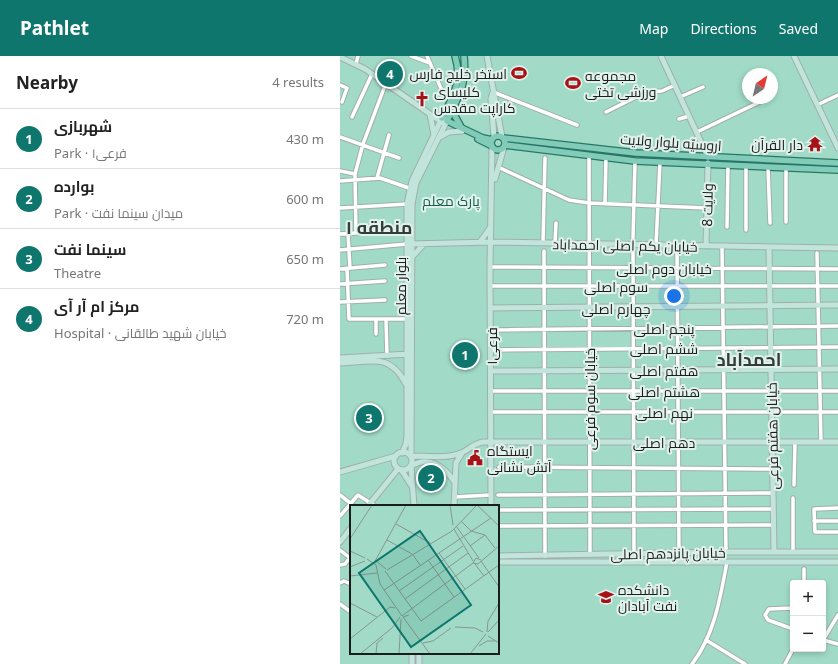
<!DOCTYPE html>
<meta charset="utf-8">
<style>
:root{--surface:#fff;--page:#f2f2f2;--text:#222;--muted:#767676;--line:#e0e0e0;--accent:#0f766e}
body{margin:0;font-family:"Noto Sans",Cairo,sans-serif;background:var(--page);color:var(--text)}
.controls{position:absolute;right:12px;bottom:12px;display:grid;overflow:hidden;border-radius:4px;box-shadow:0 2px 6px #0003}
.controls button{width:36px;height:36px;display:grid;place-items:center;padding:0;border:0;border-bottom:1px solid var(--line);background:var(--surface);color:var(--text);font:20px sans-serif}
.compass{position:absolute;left:402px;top:12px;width:36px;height:36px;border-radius:50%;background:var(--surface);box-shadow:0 2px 6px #0003;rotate:35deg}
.you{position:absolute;left:334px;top:240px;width:14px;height:14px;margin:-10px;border:3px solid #fff;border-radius:50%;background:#1a73e8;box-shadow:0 0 0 6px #1a73e833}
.badge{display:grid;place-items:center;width:26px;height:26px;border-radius:50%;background:var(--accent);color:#fff;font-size:13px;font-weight:700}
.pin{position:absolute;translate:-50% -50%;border:2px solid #fff;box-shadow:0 1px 4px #0006}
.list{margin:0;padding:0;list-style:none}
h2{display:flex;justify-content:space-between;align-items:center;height:52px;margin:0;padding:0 16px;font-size:17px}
h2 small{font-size:13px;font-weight:400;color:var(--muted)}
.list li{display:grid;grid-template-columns:26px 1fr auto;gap:12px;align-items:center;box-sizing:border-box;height:60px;padding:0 16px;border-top:1px solid var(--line)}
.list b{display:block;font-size:15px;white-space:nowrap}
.list p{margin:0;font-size:13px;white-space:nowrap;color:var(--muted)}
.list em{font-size:13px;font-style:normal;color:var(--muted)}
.map{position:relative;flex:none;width:498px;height:608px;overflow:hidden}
header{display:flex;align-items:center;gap:24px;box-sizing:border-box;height:56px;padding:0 20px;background:var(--accent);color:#fff}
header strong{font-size:19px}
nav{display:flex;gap:22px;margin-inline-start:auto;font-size:14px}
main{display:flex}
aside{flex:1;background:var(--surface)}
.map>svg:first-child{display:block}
</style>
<header>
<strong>Pathlet</strong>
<nav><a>Map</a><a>Directions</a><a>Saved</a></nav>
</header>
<main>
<aside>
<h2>Nearby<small>4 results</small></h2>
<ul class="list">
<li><span class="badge">1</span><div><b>شهربازی</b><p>Park · فرعی۱</p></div><em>430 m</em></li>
<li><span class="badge">2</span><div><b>بوارده</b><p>Park · میدان سینما نفت</p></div><em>600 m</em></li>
<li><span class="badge">3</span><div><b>سینما نفت</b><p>Theatre</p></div><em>650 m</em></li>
<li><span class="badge">4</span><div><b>مرکز ام آر آی</b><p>Hospital · خیابان شهيد طالقانی</p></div><em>720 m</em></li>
</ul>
</aside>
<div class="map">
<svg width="498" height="608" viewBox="0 0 498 608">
<rect width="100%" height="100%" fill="#d6e4df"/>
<path fill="#a1dbc7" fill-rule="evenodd" d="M0,0h498v608h-498zM408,18h24v24h-24zM11,450h147v147h-147zM453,527h30v66h-30z"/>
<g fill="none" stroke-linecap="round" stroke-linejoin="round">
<defs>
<path id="street" d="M71,0l19,7
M87,0l16,37 8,7
M16,8l2,-8
M0,29l7,3 -5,14
M153,36l84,33
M340,41l23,-10
M477,49l21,-10
M266,56l40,-20 16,-1 13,-6
M12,61l20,-43
M339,63l10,-3
M357,76l71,-34
M0,81l59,21
M249,99l1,400
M158,111l71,33 20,3 118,5
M428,111l2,56
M0,115l15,3 1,59
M15,118l8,-30 23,-61
M37,122l12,-43
M0,125l40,-3 29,10
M265,147l1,-46
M0,152l67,-4
M446,166v-55
M387,171l1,-62
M406,174v-64
M0,178l45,-3
M8,178l2,34
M293,182l2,-77
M203,187l2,-85
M215,187l1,-20
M316,189l4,-83
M337,190l2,307
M382,191l4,305
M293,193l1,305
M0,194l67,-6
M204,195l1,305
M477,197l4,189
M150,211l348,2
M7,212l2,51h58
M0,213l45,-4
M0,228l45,-3
M150,230h348
M0,246l45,-2
M36,263v15
M46,263l1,37
M151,274l347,-4
M151,294l347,-3
M151,335h347
M151,356h347
M159,411l273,2
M454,429l1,-43
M0,439l14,11
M158,439l275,-2
M114,441l37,-2
M498,452l-24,1 1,23h23
M158,454l275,-1
M0,460l18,-21 17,11
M474,465h24
M158,470l275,-1
M0,494l10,8
M453,496v-54
M0,509l5,-1 6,-8
M464,513v14
M0,527l4,-2 7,3
M0,548l11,8
M453,552l-24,1 -4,6 3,5 25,9
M366,584l39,24
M483,584l15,-25
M483,584l15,4
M352,608c23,-30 28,-66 35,-102
M445,608l8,-15"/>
<path id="secondary" d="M147,0l15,81
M321,0l47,101
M454,0l44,92
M0,1l25,12 78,54
M153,36l-2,7 3,38
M90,58l4,21
M100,81l9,-5 13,-1
M155,123l9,-32
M140,186l10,-14
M70,188l81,-2 347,6
M366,190l2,-83
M429,192l5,304
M72,201l12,-13
M150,252l348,-3
M0,302l69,-4
M0,307c31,-1 49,-11 66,21
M151,315l347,-2
M54 405a9 9 0 1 1 18 0a9 9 0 1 1-18 0Z
M62,397l4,-9 1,-8v-232l5,-23 30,-63 5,3 -31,62 -4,21 -1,252c15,0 36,3 50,-3 8,-3 13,-10 22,-11h355
M62,415l9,14
M0,416l56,-16
M28,450l30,-37
M74,450l-3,-40c18,-11 33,1 43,15
M114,450l2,-43 6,-10
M151,450l-1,-239 2,-120
M0,486l11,-14
M158,500l228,-4h112
M158,506h340
M72,597v11
M79,597v11"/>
<path id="primary" d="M124,0c3,29 -5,39 -17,65l36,17 9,2
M115,51v9l6,11
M102,62c11,-22 21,-36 13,-62
M151 87a7 7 0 1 1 14 0a7 7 0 1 1-14 0Z
M163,82l133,15 202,10
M138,83l14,7
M165,89l130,16 203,9"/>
</defs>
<use href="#street" stroke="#a1afaa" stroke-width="5.5"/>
<use href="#secondary" stroke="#a1afaa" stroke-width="7"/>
<use href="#primary" stroke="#277862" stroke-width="8"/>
<use href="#street" stroke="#fff" stroke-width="3.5"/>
<use href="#secondary" stroke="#c1e5db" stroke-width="5"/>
<use href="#primary" stroke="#82cbb8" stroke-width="5.5"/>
</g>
<defs>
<symbol id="stadium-bare" viewBox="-9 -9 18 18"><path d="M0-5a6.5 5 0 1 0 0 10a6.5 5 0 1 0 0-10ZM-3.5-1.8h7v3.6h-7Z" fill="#a71217" stroke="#e3f1ec" stroke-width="2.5" paint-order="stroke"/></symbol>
<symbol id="church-bare" viewBox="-9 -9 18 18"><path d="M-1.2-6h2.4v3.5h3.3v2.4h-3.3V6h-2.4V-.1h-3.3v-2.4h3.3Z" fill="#a71217" stroke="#e3f1ec" stroke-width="2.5" paint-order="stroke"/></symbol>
<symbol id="temple-bare" viewBox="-9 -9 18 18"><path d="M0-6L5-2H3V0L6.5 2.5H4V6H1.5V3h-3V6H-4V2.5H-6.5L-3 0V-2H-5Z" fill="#a71217" stroke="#e3f1ec" stroke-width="2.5" paint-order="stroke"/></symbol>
<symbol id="civic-bare" viewBox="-9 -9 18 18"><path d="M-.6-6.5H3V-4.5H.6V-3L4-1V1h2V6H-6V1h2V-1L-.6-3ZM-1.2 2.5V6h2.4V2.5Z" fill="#a71217" stroke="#e3f1ec" stroke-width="2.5" paint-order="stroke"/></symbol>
<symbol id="university-bare" viewBox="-9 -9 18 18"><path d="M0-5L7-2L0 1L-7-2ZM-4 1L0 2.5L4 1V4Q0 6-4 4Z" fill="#a71217" stroke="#e3f1ec" stroke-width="2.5" paint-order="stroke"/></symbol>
</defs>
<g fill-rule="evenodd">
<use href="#stadium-bare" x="168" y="6" width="22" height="22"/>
<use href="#stadium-bare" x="222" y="16" width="22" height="22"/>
<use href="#church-bare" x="71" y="32" width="22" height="22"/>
<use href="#temple-bare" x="464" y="77" width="22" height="22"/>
<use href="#civic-bare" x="124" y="391" width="22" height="22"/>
<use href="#university-bare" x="255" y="530" width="22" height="22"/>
</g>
<g text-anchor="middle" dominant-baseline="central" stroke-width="4" stroke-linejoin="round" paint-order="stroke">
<g font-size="14" fill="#191e1c" stroke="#e3f1ec" text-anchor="start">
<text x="167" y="17" text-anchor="end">استخر خلیج فارس</text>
<text x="245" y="19">مجموعه<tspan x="245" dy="16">ورزشی تختی</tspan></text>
<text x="94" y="35">کلیسای<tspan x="94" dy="16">کاراپت مقدس</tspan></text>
<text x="463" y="88" text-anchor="end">دار القرآن</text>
<text x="147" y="394">ایستگاه<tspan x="147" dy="16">آتش نشانی</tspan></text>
<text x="278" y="533">دانشکده<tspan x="278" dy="16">نفت آبادان</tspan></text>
</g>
<g font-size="14" fill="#191e1c" stroke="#e3f1ec">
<text transform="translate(331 86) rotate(4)">اروسیّه بلوار ولایت</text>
<text transform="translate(367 149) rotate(-89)">ولایت 8</text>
<text transform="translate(285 189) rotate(1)">خیابان یکم اصلی احمداباد</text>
<text x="324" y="212">خیابان دوم اصلی</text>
<text transform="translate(60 230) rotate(-90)">بلوار معلم</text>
<text x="276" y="230">سوم اصلی</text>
<text x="276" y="252">چهارم اصلی</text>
<text x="324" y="272">پنجم اصلی</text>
<text transform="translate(151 290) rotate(-90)">فرعی۱</text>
<text x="324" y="292">ششم اصلی</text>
<text x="324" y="314">هفتم اصلی</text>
<text x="324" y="335">هشتم اصلی</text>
<text transform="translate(249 343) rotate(-90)">خیابان سوم فرعی</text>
<text x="324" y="356">نهم اصلی</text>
<text transform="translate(432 380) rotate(-91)">خیابان هفتم فرعی</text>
<text x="324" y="386">دهم اصلی</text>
<text transform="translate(328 497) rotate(-1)">خیابان پانزدهم اصلی</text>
</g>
<g font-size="14" fill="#11604c" stroke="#e3f1ec">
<text x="111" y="144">پارک معلم</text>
</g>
<g font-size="18" font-weight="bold" fill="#323e39" stroke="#e3f1ec">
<text x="39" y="171">منطقه ۱</text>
<text x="409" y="303">احمدآباد</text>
</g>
</g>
<g transform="translate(10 449)">
<rect width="149" height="149" fill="#d6e4df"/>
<path d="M0,0h149v149h-149z" fill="#a1dbc7"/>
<path fill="none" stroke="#8a9591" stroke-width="1" d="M100,0l3,20M127,0l22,21M111,16l10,10 14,4M46,19l34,19M106,21l23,32M104,24l19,32M135,30l10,13M0,34l22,-34M37,35l25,14M120,41l15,-11M0,46l15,7M89,48l26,36M63,50l7,10M17,54l9,6 4,19 22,32 71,-53M25,55l11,9M78,55l26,37M131,55l-5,-2 -3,5 5,1 21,-18M131,56l18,26M24,58l32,-58M125,59l9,12M0,62l15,-6M37,65l65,-39 25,-26M35,66l36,50 78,-56M0,71l27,-3M34,85l107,-72M49,86l64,-45M55,94l63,-46M0,98l27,14M59,110l-6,2 27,37M105,122l20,1 8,4M42,123l8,-11M137,127l1,-11 11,-18M138,127l11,-12M138,131l11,7M0,134l40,-32 5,1M73,138l10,-2 18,-13M129,141l8,-5h8M10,149l32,-26M26,149l1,-11 6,-5M49,149l2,-35M120,149l16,-20"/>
<path fill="#0f766e" fill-opacity="0.15" stroke="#0f766e" stroke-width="2" d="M70,26l51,74 -60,42 -52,-74z"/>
<rect width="149" height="149" fill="none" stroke="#191e1c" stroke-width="2"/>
</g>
</svg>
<div class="controls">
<button>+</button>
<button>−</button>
</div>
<svg class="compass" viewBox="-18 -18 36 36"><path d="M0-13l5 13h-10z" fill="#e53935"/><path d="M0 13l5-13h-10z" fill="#767676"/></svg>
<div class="you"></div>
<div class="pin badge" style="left:125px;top:299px">1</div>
<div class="pin badge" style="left:91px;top:422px">2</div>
<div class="pin badge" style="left:29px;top:362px">3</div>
<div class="pin badge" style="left:50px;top:18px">4</div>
</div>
</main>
